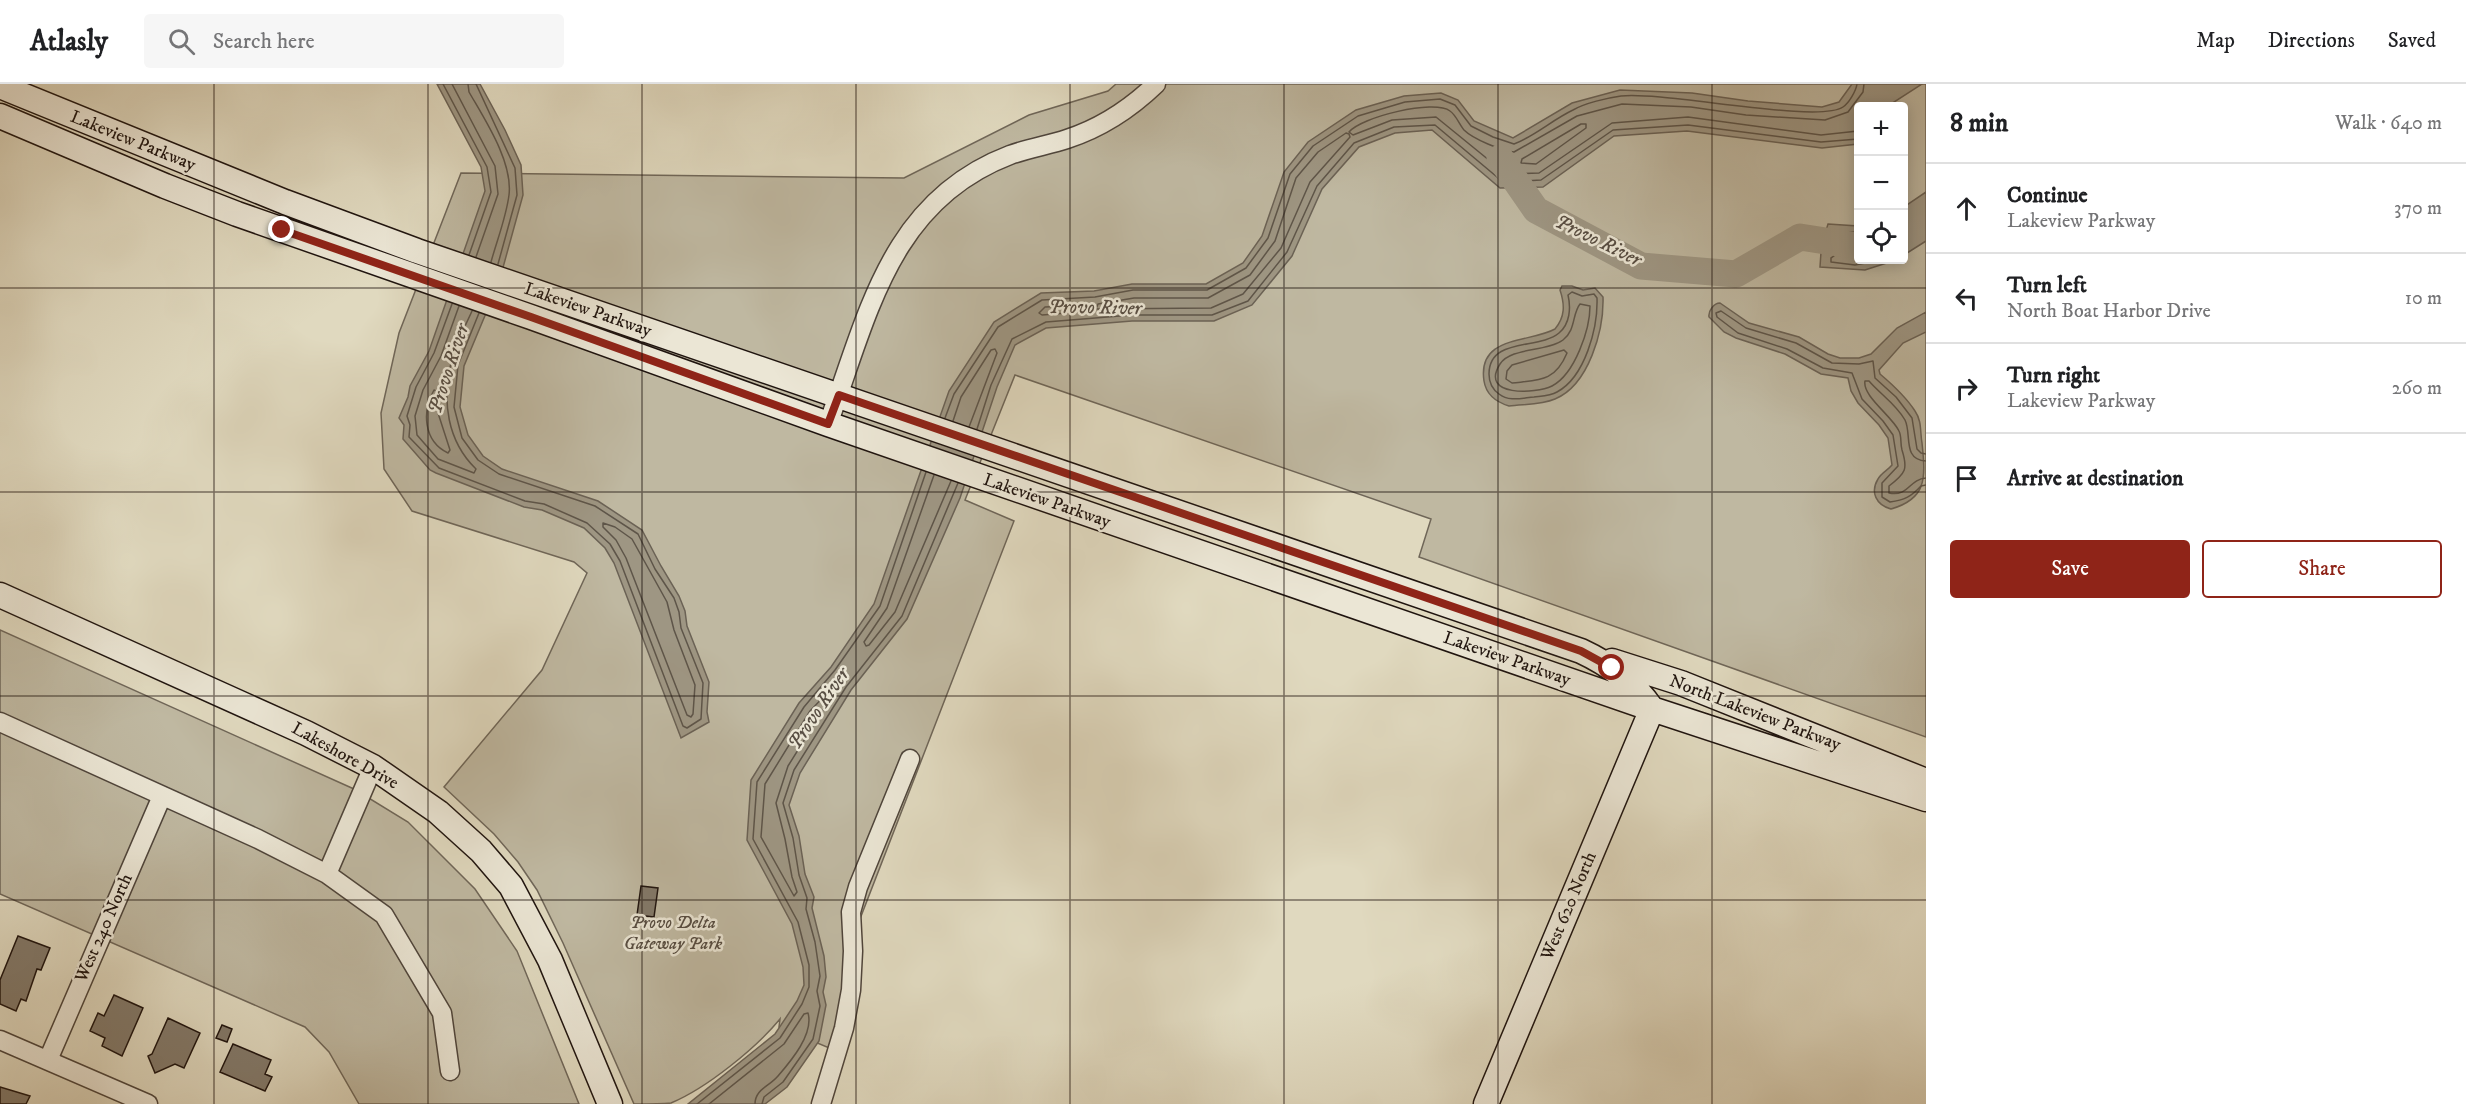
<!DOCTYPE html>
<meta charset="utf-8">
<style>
:root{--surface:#fff;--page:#f6f6f6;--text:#202124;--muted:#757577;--line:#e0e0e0;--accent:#8f2418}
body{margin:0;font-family:"IM FELL DW Pica",serif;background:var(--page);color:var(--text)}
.controls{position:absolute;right:18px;top:18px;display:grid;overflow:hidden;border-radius:6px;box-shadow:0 3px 15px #0003}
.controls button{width:54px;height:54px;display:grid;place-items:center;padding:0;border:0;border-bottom:2px solid var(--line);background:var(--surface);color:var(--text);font:30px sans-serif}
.stop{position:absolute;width:18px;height:18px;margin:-14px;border:4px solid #8f2418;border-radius:50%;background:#fff}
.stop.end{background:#8f2418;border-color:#fff;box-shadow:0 2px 6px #0008}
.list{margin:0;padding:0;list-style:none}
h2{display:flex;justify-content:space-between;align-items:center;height:78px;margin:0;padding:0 24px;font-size:26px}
h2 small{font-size:20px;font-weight:400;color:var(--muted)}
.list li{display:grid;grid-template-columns:39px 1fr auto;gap:18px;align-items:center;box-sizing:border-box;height:90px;padding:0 24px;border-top:2px solid var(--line)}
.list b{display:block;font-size:22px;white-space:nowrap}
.list p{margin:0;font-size:20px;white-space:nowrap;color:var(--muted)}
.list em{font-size:20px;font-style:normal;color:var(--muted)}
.actions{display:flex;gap:12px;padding:18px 24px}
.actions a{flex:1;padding:14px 0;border:2px solid var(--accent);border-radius:6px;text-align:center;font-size:21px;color:var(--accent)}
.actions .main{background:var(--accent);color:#fff}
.icon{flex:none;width:33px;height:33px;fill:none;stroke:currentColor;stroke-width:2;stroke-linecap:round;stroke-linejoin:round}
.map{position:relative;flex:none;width:1926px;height:1020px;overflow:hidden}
header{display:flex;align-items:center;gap:36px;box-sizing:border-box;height:84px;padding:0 30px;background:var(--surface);border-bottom:2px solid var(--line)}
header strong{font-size:28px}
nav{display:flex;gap:33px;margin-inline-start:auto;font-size:21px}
.search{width:420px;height:54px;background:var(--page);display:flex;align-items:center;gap:15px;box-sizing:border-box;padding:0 21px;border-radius:6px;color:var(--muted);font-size:22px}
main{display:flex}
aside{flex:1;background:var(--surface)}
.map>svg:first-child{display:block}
</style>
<header>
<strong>Atlasly</strong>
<div class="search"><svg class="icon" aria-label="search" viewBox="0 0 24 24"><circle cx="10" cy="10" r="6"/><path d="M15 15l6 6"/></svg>Search here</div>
<nav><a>Map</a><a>Directions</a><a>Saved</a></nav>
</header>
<main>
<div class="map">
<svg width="1926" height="1020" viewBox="0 0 1926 1020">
<rect width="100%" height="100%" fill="#e0d9bf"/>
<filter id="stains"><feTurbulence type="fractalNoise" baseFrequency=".00333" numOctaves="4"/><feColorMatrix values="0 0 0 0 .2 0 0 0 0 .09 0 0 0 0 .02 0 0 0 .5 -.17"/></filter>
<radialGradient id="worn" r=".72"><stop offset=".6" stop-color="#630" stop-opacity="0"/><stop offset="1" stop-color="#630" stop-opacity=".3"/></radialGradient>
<path fill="#bfb8a1" stroke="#6f6658" stroke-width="1.5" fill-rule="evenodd" d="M1116,0h810v653l-507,-180 12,-38 -416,-144 -50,125 49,21 -168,434v31l-12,64 -55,-23 1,-8c-24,29 -73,69 -109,84 -10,1 -26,1 -37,1l-71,-161 -26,-53 -19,-28 -24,-28 -50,-47 98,-117 45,-97 -13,-11 -162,-51 -28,-42 -3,-56 18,-80 62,-160 443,5 125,-63 79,-24zM1858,22h46v154h-46z
M0,546l354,159 54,33 67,67 42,62 62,153h-220l-30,-52 -24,-25 -305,-133z"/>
<path fill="#9e9683" stroke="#6b6255" stroke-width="1.5" d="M437,0h43l25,46 16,35 2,30 -24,87 -35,84 -4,41 8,28 15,21 19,13 96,32 44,29 19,36 18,30 6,15 2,15 22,56 -2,30 2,10 -28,16 -67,-175 -9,-15 -21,-20 -42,-18 -18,-3 -88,-34 -6,-3 -27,-31 1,-14 -5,-7 9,-21 2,-11 19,-35 56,-160 -4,-24z
M1852,0h70l-34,22h-30v38l-36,4 -135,-17 -73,5 -71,51 -43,1 -68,-58 -37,3 -36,14 -37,42 -30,67 -40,49 -38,16h-82l-86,7 -31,17 -18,42 -37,111 -53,121 -56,71 -51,83 -11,32 10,31 6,38 9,23 -2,11 12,48 2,21 -3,15 3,13 -7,36 -32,46 -22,17h-77l87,-70 22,-33 7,-16 -1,-18 -11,-43 -45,-84 4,-60 48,-77 32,-36 43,-63 75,-213 45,-69 47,-29 53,-2 38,-7h74l37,-21 19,-27 22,-64 24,-30 48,-32 48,-14 37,-3 17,7 16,21 39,17 59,-35 48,-13 72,3 56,8 74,6 17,-5z
M1926,108v49l-22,14v-48z
M1828,140l30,2v34h38l-31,10 -45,-3 1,-15 9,-1 4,-6 -2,-5 -8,-3z
M1562,202h10l11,4 12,-2 8,9c1,33 -14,88 -48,102 -14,6 -32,5 -46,7 -13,-4 -23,-12 -25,-25 -7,-46 46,-38 71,-52 10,-12 10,-24 5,-39z
M1720,219l29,20 50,14 29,17 12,4h19l12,-4 26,-26 29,-16v20l-23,11 -24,27 1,4c13,11 26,23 35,37 7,10 5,21 7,32 4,37 4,56 -31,66 -15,-4 -21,-17 -13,-30 3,-6 10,-9 14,-14l-4,-27 -9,-13 -21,-22 -7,-12 -3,-13 -27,-4 -36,-20 -49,-16 -12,-6 -15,-15c-1,-6 5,-14 11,-14z"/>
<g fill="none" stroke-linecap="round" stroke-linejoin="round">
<path stroke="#5e5549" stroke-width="1.5" d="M443,0l44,83 4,25 -22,63
M452,0l43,82 3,28 -22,63
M468,0l1,8c16,28 44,70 40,103 -3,23 -12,45 -18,67
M476,0l39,84 2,27 -19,69
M1581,40h5v4l-50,36 -15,-1 1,-4z
M1858,47l-37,4 -133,-18 -76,6 -73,50 -33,1 -70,-57 -44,3 -39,15 -4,-3c12,-15 85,-33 101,-21 6,4 9,13 14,19 9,9 38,21 50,22l63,-36 45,-12 69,3 55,8 79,5 23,-8 15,-20 1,-8
M1346,49l3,1 1,3 -40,45 -29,66 -38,46 -32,14 -115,1 2,-5 36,-6h74l42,-23 25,-34 21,-63 22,-26z
M1858,148h-21c0,11 7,18 -6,26v4l24,3 26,-5
M1572,208l10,4 12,-2 3,4c1,30 -12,79 -40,94 -7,4 -15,4 -23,5 -12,1 -25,5 -35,-3 -7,-5 -10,-11 -10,-20 0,-37 50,-24 70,-41 11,-9 12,-25 9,-38z
M452,220l-18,49 -18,34 -9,29 3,9 -1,12 30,31 86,33 19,3 43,19 23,21 10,17 63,165 4,2 14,-9 2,-36 -22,-55 -2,-16 -5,-14 -19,-29 -17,-35 -43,-28 -96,-32 -21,-14 -16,-22 -8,-31 4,-42 21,-52
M1580,220l10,2c0,23 -15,68 -38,80 -16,8 -73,11 -52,-22 11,-17 47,-12 63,-24 13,-10 9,-26 17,-36z
M1091,221l3,3 -2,3 -50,4 -3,-2 6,-6z
M459,222l-18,50 -18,34 -8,26 2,19 21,24 36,14 2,-4c-29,-28 -34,-68 -25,-106 3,-17 14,-36 21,-52
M1564,266l3,3c-12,29 -28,27 -55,30l-6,-4 1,-8 5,-6z
M434,306l4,2v21l12,37 -2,3c-25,-12 -26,-42 -14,-63z
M945,334l9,-24 44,-67 44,-27 53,-3 38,-7h74l39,-22 22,-30 22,-64 23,-28 45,-30 47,-14 35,-3 15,6 16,21 22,11 21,7c21,-8 38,-24 59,-34 12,-7 34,-12 48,-14 43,-5 197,28 222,11 6,-4 13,-16 14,-23
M953,337l8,-24 30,-47 4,-1 2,4 -28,74
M977,345l14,-44 21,-46 34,-17 86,-7h80l36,-14 39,-49 30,-66 37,-43 40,-16 41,-2 68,57 38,-2 72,-50 75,-5 133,17 37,-3
M1926,370l-5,-1 -4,-4 -5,-31 -16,-21 -21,-19 -2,-17 -14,3 -27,-1 -36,-20 -50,-15 -25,-17 -5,2 1,4 21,16 49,16 36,19 29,5 10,26 21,22 10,14 5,31 -16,17v14l8,5c14,-2 21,-5 31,-16l5,-1
M1926,377c-24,-1 -14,-27 -21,-41 -9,-16 -25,-26 -36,-39h-4c-3,15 27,35 34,50 3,6 1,12 3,19 6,19 4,23 -13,36v7c20,4 20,-14 37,-15
M934,391l-47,133 -23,34 2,4 3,-1 26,-33 56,-131
M603,439l12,4 17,12 35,63 7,28 21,55 -2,29 -2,3 -4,-2 -61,-157 -10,-18 -13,-13z
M831,605l2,5 -45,72 -12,37 9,36 7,38 5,15 -3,4 -33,-59 4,-53 45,-73z
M697,1020l83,-66 22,-34 7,-17v-22l-11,-43 -45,-83 4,-57 47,-75 31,-37 45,-64 46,-134
M709,1020l75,-60 20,-30 4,-1c6,21 -17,48 -30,63 -8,10 -23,13 -23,28
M762,1020l2,-7 19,-15 30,-43 7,-33 -3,-15 3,-15 -5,-34 -9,-33 1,-11 -8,-23 -6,-37 -10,-35 11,-33 52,-83 56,-71 56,-133"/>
<path stroke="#9e9683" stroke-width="27" d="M1500,74l36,52 105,56 95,8 64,-37 58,9"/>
</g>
<path fill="#837a6b" stroke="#1f140f" stroke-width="1.5" d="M641,802l17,2 -4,29 -17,-2z
M18,852l32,12 -9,22 -4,-1 -11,32 -5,-2 -5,12 -16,-7v-24z
M114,911l29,13 -21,48 -20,-10 3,-8 -15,-7 8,-18 6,3z
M168,934l32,15 -16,35 -9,-4 -20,9 -7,-17 4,-2z
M222,941l10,4 -5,13 -11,-4z
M233,960l38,16 -6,14 7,3 -7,14 -45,-19z
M0,1003l30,9 -4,8h-26z"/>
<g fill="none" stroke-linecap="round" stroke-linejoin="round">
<defs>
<path id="street" d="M828,340c40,-108 61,-223 182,-269 19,-7 39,-10 57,-16 34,-11 64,-31 89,-55
M0,638l258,117 69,35 57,41 58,98 8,58
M327,790l46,-107
M0,956l148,64
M48,976l114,-264
M821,1020l23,-76 7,-38 2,-39 -2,-39 7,-25 52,-128"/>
<path id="secondary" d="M0,2l285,116 132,49 1164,400c30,14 52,31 71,58
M0,32l165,70 72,28 294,103 297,107 824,285 274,90
M0,511l306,138 67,34 65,45 43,39 30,35 39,74 60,144
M1612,577l69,22 245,98
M1486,1020l166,-395"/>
</defs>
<use href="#street" stroke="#4f453b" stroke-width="21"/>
<use href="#secondary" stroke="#1f140f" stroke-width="27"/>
<use href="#street" stroke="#ebe6d5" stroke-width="18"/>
<use href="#secondary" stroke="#ebe6d5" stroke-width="24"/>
</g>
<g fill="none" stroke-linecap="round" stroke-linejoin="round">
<path stroke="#8f2418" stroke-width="8" d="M282,146l249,87 297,107 11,-29 742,256 31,17"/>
</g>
<path fill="none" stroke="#1f140f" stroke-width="1.5" stroke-opacity="0.55" d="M214,0v1020M428,0v1020M642,0v1020M856,0v1020M1070,0v1020M1284,0v1020M1498,0v1020M1712,0v1020M0,204h1926M0,408h1926M0,612h1926M0,816h1926"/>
<g text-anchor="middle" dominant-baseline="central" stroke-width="5" stroke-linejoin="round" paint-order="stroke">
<g font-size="18" fill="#1f140f" stroke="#ebe6d5">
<text transform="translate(133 57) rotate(22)">Lakeview Parkway</text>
<text transform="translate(588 226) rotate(19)">Lakeview Parkway</text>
<text transform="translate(1047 417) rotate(19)">Lakeview Parkway</text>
<text transform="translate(1507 575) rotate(19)">Lakeview Parkway</text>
<text transform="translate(1755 629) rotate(21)">North Lakeview Parkway</text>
<text transform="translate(345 672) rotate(29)">Lakeshore Drive</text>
<text transform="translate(1569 822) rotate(-67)">West 620 North</text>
<text transform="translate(104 844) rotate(-66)">West 240 North</text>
</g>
<g font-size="18" font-style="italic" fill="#574d42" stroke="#ebe6d5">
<text x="673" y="839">Provo Delta<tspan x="673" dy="21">Gateway Park</tspan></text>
</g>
<g font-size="20" font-style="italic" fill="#584e43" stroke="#ebe6d5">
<text transform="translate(1598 157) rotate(26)">Provo River</text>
<text transform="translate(1095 224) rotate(1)">Provo River</text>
<text transform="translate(449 285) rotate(-72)">Provo River</text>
<text transform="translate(819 625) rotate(-56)">Provo River</text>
</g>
</g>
<rect width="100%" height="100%" filter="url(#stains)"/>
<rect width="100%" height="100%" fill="url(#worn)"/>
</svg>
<div class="controls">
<button>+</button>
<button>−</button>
<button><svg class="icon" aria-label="locate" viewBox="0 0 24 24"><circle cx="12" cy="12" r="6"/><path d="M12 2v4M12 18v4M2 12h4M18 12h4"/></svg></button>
</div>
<div class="stop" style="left:1612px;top:584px"></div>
<div class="stop end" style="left:282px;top:146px"></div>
</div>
<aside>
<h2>8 min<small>Walk · 640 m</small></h2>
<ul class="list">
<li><svg class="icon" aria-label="ahead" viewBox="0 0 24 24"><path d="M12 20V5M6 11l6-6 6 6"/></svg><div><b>Continue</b><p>Lakeview Parkway</p></div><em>370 m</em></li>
<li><svg class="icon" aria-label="left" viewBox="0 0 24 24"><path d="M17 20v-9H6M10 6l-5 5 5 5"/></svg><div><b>Turn left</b><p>North Boat Harbor Drive</p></div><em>10 m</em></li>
<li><svg class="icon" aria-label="right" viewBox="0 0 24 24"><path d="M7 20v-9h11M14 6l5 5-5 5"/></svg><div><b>Turn right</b><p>Lakeview Parkway</p></div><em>260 m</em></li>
<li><svg class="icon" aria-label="arrive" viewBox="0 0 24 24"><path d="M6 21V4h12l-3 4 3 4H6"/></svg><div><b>Arrive at destination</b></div></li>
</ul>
<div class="actions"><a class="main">Save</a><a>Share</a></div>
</aside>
</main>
